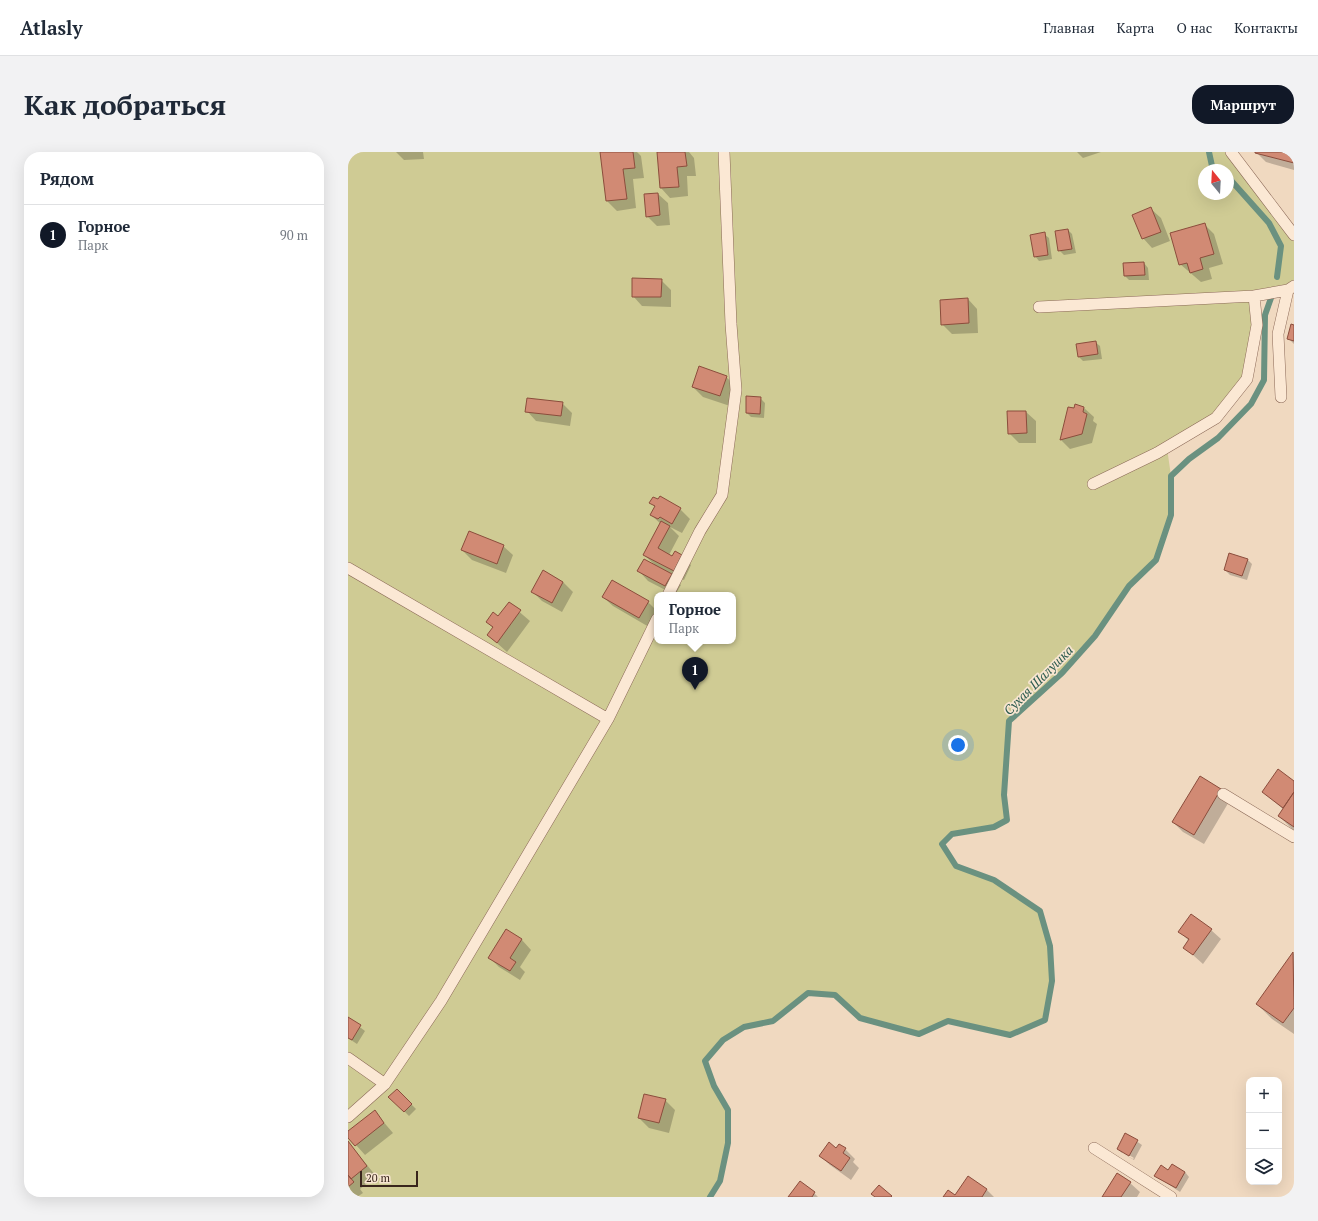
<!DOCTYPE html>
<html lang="ru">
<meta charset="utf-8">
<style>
:root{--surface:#fff;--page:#f2f2f3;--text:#1f2937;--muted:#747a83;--line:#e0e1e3;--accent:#111827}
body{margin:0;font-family:"PT Serif",serif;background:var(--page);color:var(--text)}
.controls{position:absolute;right:12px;bottom:12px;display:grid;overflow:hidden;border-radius:8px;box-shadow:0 4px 16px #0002}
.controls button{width:36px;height:36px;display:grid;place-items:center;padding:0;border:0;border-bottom:1px solid var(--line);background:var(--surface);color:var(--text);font:20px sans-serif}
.compass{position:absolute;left:850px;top:12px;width:36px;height:36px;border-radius:50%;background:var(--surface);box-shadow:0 4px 16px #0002;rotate:342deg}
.scale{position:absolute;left:12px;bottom:10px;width:58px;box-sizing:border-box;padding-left:4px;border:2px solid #39251c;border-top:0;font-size:11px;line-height:14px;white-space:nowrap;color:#39251c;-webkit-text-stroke:3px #f7e5d0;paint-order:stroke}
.you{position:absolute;left:610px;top:593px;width:14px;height:14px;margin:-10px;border:3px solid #fff;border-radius:50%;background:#1a73e8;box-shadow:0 0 0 6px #1a73e833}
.badge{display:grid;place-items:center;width:26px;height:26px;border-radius:50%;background:var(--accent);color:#fff;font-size:13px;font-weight:700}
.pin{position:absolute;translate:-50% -33px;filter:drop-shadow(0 1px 2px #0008)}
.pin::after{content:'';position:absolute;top:21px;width:14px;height:12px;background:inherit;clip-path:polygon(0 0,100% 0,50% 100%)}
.popup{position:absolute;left:306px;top:440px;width:82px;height:52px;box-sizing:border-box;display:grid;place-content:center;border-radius:8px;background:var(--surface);filter:drop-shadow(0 1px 3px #0005);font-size:13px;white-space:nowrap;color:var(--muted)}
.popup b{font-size:15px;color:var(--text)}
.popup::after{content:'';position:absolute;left:50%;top:100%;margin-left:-8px;border:8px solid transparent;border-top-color:var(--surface)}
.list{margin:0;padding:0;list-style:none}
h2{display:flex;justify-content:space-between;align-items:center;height:52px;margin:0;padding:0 16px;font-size:17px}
h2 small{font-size:13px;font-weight:400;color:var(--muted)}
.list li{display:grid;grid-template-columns:26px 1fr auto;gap:12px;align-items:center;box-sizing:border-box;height:60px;padding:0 16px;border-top:1px solid var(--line)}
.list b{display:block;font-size:15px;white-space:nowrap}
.list p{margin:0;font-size:13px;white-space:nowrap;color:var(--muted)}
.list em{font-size:13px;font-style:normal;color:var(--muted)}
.icon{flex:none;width:22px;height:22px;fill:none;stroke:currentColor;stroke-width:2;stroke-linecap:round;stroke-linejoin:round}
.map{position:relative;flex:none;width:946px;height:1045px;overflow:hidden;border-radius:16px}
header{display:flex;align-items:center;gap:24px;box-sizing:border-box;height:56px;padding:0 20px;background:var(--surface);border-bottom:1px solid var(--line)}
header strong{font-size:19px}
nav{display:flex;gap:22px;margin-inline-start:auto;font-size:14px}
.intro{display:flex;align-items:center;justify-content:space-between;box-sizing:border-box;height:96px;padding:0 24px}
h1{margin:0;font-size:28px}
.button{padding:10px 18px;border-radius:16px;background:var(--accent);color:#fff;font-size:14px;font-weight:700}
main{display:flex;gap:24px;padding:0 24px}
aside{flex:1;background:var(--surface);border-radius:16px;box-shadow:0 4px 16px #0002}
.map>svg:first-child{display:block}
</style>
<header>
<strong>Atlasly</strong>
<nav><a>Главная</a><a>Карта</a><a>О нас</a><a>Контакты</a></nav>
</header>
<div class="intro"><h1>Как добраться</h1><a class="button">Маршрут</a></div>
<main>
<aside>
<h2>Рядом<small></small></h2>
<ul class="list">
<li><span class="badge">1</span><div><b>Горное</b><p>Парк</p></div><em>90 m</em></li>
</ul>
</aside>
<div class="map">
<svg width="946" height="1045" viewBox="0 0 946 1045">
<rect width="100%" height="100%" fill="#f0d9c0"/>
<path fill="#cfcb94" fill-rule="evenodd" d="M0,0h883l63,83v51l-40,10 -7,83 -31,39 -49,30 4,28v39l-15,45 -27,26 -34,50 -33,37 -53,48 -5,74 3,25 -13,7 -42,7 -10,10 14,22 38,14 46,31 10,35 2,35 -7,39 -35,15 -62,-14 -29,13 -59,-16 -25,-23 -27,-2 -35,28 -29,6 -21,13 -17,21 8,25 14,24v33l-8,38 -10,16h-362zM856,18h24v24h-24zM309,443h76v46h-76z"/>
<path fill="#0003" d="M48,0h27l1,7 -20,1z
M253,0h36l4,4 3,22 -11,1 3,29 -19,3 -10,-10z
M310,0h31l5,6 2,18h-9l1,20 -18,2 -9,-10z
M729,0h24l-18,6z
M908,0h38v18l-28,-8z
M310,42l10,9 2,22 -13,1 -10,-10z
M803,57l10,9 9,23 -18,7 -9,-10z
M857,73l9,9 9,30 -14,4 3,11 -11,3 -21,-18z
M720,78l4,4 4,19 -12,2 -5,-5z
M696,82l5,4 3,21 -13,2 -4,-5z
M796,111l4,5 1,12h-20l-4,-4z
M313,128l10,10v17l-29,-1 -9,-10z
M620,147l9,10 1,24 -26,1 -10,-10z
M946,174v18l-6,-6z
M747,190l5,4 2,13 -19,2 -4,-4z
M378,225l10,9 -6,20 -27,-9 -10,-10z
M412,246l5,5 -1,15 -13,-1 -4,-4z
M214,251l10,10 -2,13 -34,-5 -9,-10z
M736,256l10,9 -1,4 4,3 -5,19 -22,6 -9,-9 14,-31z
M678,260l10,9v22h-17l-10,-10z
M303,351l29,6 10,10 -8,14 -12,-6 9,9 -10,19 4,2 9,-2 9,10 -7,15 -14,-7 11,12 -6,10 -27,-14 -9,-10 16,-6 -11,-10 17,-31 -10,-9 4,-8z
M155,394l10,9 -7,18 -34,-13 -10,-10z
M899,407l5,5 -5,16 -17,-5 -5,-5z
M196,420l19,10 10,10 -11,20 -20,-11 -9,-9z
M255,445l45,5 9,9v2l-8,14 -36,-21z
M161,451l21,18 -23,31 -19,-17 5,-7 -6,-6 12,-4z
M852,626l30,22 -26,44 -21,-12 -10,-10z
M946,630v49l-15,-15 4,-7 -20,-17z
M863,778l10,9 -18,25 -19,-17 5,-6 -9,-9z
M158,779l16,9 9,10 -11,17 5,5 -5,8 -21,-13 -9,-9z
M945,801l1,1v80l-22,-15 -15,-15z
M0,866l17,13 -8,13 -9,-6z
M49,938l19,19 -7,7 -19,-19z
M317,948l10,10 -6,23 -20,-5 -10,-10z
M27,960l18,21 -28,22 -17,-19v-3z
M778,982l16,11 -8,15 -12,-7 11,6 1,-1 -12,-7v2l-4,-4z
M0,990l28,34 -16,13 3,4 -6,4h-9z
M488,997h9l10,10 -2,3 6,6 -8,12 -21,-15 -10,-9z
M821,1019l16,1 4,5 -9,15 -24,-16z
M621,1026l18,12 7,7h-49h11z
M452,1030l14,11 4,4h-29z
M782,1031l10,9 -3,5h-34z"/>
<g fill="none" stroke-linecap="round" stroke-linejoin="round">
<path stroke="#6a9180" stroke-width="6" d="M861,0l3,14 6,4
M880,25l41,46 12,23 -4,31
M362,1045l10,-16 8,-38v-33l-14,-24 -9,-25 18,-21 21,-13 29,-6 35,-28 27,2 25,23 59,16 29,-13 62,14 35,-15 7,-39 -2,-35 -10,-35 -46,-31 -38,-14 -14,-22 10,-10 42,-7 13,-7 -3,-25 5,-74 53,-48 33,-37 34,-50 27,-26 15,-45v-39l18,-17 29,-21 33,-34 13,-24 1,-65 6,-17"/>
</g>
<path fill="#d18a74" stroke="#8b4d3c" d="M252,0h33l2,16 -12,1 4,30 -21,2z
M309,0h28l2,14 -10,1 2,20 -19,1z
M946,0v11l-39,-10v-1z
M310,41l2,22 -14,2 -2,-23z
M803,55l10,25 -19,7 -10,-24z
M857,71l9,31 -14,4 3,11 -13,4 -3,-10 -8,2 -9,-32z
M720,77l4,20 -14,2 -3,-20z
M697,80l3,23 -14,2 -4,-22z
M796,110l1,13 -21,1 -1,-13z
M284,126l30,1 -1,18h-29z
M620,146l1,25 -28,2 -1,-25z
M943,172l3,1v16l-7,-2z
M748,189l2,13 -20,3 -2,-13z
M351,214l28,10 -7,20 -28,-9z
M398,244l15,1 -1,17 -14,-1z
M179,246l36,4 -2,14 -36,-4z
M727,252l9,3 -1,5 4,2 -5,20 -22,6 8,-33 6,1z
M659,259h19l1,22 -19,1z
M312,344l21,12 -9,16 -12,-7 -2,2 -8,-4 5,-9 -6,-3 4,-6 5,2z
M313,369l9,5 -12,22 14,8 3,-5 7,4 -8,16 -31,-16z
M121,379l35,14 -7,19 -36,-14z
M881,401l19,6 -6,17 -18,-6z
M296,407l28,15 -7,12 -28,-15z
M195,418l20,12 -11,21 -21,-11z
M264,428l37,21 -10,17 -37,-21z
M161,450l12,8 -24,33 -10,-8 6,-8 -7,-5 7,-10 5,4z
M930,617l16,12v11l-11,16 -21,-16z
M852,624l21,13 -27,46 -22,-13z
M946,640v35l-16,-11z
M843,762l21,15 -19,26 -10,-7 6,-9 -11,-7z
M158,777l16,10 -12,19 6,4 -6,9 -22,-13z
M945,800l1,56 -11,15 -27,-19z
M0,865l13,8 -9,15 -4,-2z
M49,937l15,15 -8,8 -16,-15z
M296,942l22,5 -7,24 -21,-5z
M27,958l9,13 -29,23 -7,-8v-7z
M777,981l13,7 -9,16 -12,-7z
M0,989l19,25 -16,13 -3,-4z
M481,990l7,6 3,-4 7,4 -3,5 7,5 -9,13 -22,-15z
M824,1012l13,8 -9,16 -22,-12 7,-11 7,5z
M769,1021l14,9 -10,15h-19z
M0,1023l6,7 -6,5z
M620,1024l19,13 -5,8h-39l5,-7 7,5z
M452,1029l15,11 -3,5h-24z
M531,1033l13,11 -1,1h-16l-4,-3z"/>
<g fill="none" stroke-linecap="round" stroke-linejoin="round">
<defs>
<path id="service" d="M883,0l63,83
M691,155l215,-11
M933,245l-3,-63 10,-44
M745,332l64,-31 59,-35 31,-39 10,-54 -3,-29 34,-6 6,-4
M0,416l260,151
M320,443l32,-64 22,-36 14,-105 -5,-66 -7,-172
M875,642l71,43
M0,906l37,26
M0,965l37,-33 56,-83 167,-282 49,-100
M746,996l77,49"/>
</defs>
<use href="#service" stroke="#8b6957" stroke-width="12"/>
<use href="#service" stroke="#fbe8d4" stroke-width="11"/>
</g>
<g text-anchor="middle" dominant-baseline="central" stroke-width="3.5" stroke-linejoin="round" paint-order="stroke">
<g font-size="13" font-style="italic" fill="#2b5a4e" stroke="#f7e5d0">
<text transform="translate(690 528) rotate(-45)">Сухая Шалушка</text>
</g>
</g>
</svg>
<div class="controls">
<button>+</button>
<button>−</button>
<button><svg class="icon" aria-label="layers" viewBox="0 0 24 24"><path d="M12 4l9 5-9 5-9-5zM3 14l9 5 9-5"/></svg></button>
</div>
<svg class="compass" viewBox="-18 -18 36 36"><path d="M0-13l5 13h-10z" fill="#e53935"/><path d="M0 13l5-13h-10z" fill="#747a83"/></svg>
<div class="scale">20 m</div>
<div class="you"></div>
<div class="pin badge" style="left:347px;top:538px">1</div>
<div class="popup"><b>Горное</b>Парк</div>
</div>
</main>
